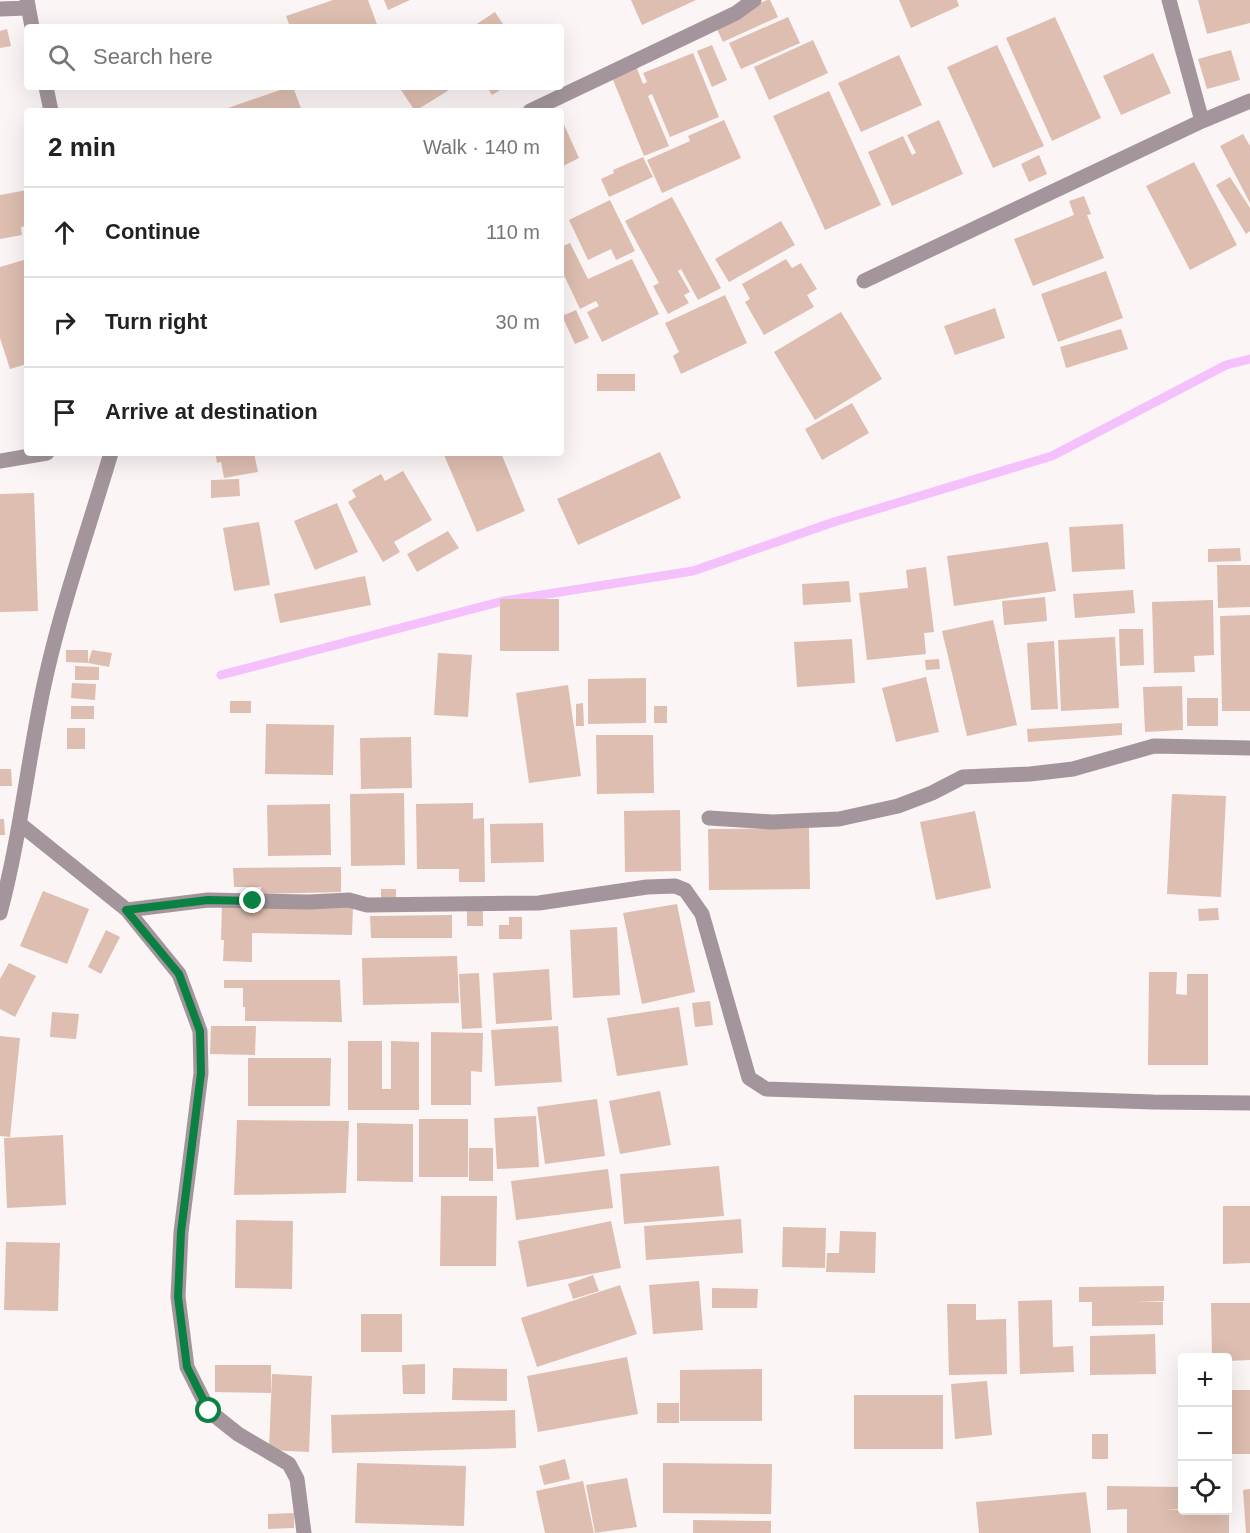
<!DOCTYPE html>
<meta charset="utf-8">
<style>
:root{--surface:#fff;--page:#f2f2f2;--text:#222;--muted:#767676;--line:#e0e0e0}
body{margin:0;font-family:Arial,sans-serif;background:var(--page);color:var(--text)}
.controls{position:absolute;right:18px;bottom:18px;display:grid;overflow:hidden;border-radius:6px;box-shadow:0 6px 24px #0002}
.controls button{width:54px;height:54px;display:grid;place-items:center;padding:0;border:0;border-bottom:2px solid var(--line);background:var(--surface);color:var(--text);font:30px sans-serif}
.stop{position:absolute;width:18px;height:18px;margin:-14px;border:4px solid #0b8043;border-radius:50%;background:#fff}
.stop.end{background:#0b8043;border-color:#fff;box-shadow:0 2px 6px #0008}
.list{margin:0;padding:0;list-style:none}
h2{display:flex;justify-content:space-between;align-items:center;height:78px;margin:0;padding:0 24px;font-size:26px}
h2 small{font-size:20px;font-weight:400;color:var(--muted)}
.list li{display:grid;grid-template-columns:39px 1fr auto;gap:18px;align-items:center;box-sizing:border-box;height:90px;padding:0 24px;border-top:2px solid var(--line)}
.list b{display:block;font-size:22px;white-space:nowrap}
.list em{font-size:20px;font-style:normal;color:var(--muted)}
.icon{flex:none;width:33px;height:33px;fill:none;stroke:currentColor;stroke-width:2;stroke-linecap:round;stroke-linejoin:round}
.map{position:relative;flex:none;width:1250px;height:1533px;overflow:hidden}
.search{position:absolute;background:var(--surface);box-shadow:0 6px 24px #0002;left:24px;top:24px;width:540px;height:66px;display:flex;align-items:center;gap:15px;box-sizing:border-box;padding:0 21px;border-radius:6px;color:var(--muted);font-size:22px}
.panel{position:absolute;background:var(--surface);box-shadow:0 6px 24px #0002;left:24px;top:108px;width:540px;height:348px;border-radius:6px}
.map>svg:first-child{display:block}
</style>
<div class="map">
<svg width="1250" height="1533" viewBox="0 0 1250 1533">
<rect width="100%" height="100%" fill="#fcf5f5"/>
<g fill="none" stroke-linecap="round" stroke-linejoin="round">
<path stroke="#f5c1fd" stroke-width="9" d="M221,675l282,-74 190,-30 141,-49 218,-66 174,-91 24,-6"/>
</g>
<path fill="#ddbeb0" d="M333,0h35l10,27h-88l-4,-11z
M384,0h26l-22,10z
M631,0h65l-54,25z
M767,0h3l8,17 -55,25 -9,-19z
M899,0h58l2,6 -48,22z
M1198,0h52v23l-43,11z
M495,12l10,15h-33z
M788,17l12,26 -59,26 -12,-26z
M1055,17l46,101 -49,23 -46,-103z
M7,29l4,17 -11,2v-17z
M813,40l15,33 -59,27 -15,-33z
M712,45l15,35 -15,7 -15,-36z
M997,45l47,101 -51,22 -46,-101z
M1231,50l9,30 -33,9 -9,-30z
M693,53l26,64 -49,20 -18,-43 -4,2 21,50 -25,10 -35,-86 25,-9 9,23 4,-2 -4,-9z
M1153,53l18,40 -50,22 -18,-39z
M899,55l23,50 -61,27 -23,-49z
M289,87h4l9,24h-76l-1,-2z
M399,87h55l-39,24z
M487,87h18l-13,8z
M829,91l52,114 -56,25 -52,-114z
M561,118l18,40 -18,9z
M724,120l17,38 -79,35 -15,-33 43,-19 -2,-5z
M939,120l24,54 -71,32 -24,-54 35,-16 9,19 4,-2 -9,-18z
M1243,134l7,12v57l-30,-57z
M1039,155l8,19 -18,8 -8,-18z
M643,157l10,20 -44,20 -8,-18 13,-6 -1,-3z
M1194,162l43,83 -47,25 -44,-84z
M1230,177l20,31v23l-4,3 -30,-49z
M27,190v36l-6,1 1,8 -22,4v-44z
M1084,196l7,18 -4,1 17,43 -71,28 -19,-47 60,-24 -5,-14z
M672,197l49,91 -23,12 -17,-31 -3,2 12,21 -6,3 5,8 -21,11 -15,-28 6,-3 -34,-62z
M610,200l25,51 -19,9 -5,-11 -23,11 -19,-40z
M781,221l14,24 -66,37 -14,-23z
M570,243l18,36 44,-20 27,55 -57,28 -15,-30 12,-6 -3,-5 -16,8 -19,-40v-22z
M27,259v105l-17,5 -10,-31v-71z
M786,259l6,9 9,-5 16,26 -10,6 7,12 -50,28 -19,-33 5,-3 -8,-15z
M1106,271l17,47 -65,24 -17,-48z
M725,295l22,48 -66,31 -8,-18 6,-4 -14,-29z
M995,308l10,30 -50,17 -11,-29z
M576,310l13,28 -14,6 -13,-28z
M841,312l41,67 -67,41 -41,-68z
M1121,329l7,20 -62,19 -6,-21z
M597,374h38v17h-38z
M852,403l17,30 -47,27 -17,-31z
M660,452l21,46 -103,47 -21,-46z
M215,453h39l4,19 -34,6 -3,-16 -4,1z
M449,453h52l24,58 -48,21 -33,-77z
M403,471l29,49 -38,22 6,10 -17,10 -35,-60 8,-5 -4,-7 29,-16 4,7z
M239,479l1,17 -29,2v-18z
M34,493l4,118 -38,1v-118z
M337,503l21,49 -43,18 -21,-49z
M259,522l11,63 -36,6 -11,-63z
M1123,524l2,45 -53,3 -3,-45z
M448,531l11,17 -42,24 -10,-18z
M1048,542l8,49 -102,15 -7,-50z
M1240,548l1,13 -33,1v-13z
M1217,565h33v42l-32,1z
M926,567l8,65 -10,1 2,21 -59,6 -8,-67 49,-5 -2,-18z
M365,576l6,29 -91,18 -6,-29z
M849,581l2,21 -48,3 -1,-21z
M1133,590l2,23 -60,5 -2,-24z
M1045,597l2,24 -43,4 -2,-24z
M500,599h59v52h-59z
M1213,600l1,55 -20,1 1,16 -41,1 -2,-71z
M1250,615v96h-28l-2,-95z
M993,620l24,105 -50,11 -25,-105z
M1119,629h24l1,36 -24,1z
M1115,637l4,71 -58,3 -3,-71z
M852,639l3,44 -58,4 -3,-45z
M1054,641l4,68 -27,1 -4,-67z
M66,650h22v13l-22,-1z
M92,650l20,3 -3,14 -21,-4z
M438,653l34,2 -4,62 -34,-2z
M939,659l1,10 -14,1 -1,-10z
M75,666l24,1v13h-24z
M926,677l13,55 -43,10 -14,-54z
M646,678v45l-58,1v-45z
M72,683l24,1 -1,16 -24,-2z
M568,685l13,91 -52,7 -13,-90z
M1182,686l1,44 -38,2 -2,-45z
M1187,698h31v28h-31z
M230,701h21v12h-21z
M583,703l1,23h-8v-22z
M71,706h23v13h-23z
M654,706h13v17h-13z
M1122,723v12l-94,7 -1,-13z
M266,724l68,1 -1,50 -68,-1z
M67,728h18v21h-18z
M596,735h57l1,58 -57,1z
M411,737l1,51 -51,1 -1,-51z
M0,769h11l1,17h-12z
M404,793l1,72 -54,1 -1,-72z
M1172,794l54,2 -5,101 -54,-3z
M473,803v16l11,-1 1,64h-26v-13h-42l-1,-65z
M330,804l1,51 -63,1 -1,-51z
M680,810l1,61 -56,1 -1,-61z
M975,811l16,77 -55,12 -16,-78z
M0,819h4l1,16h-5z
M543,823l1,39 -53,1 -1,-39z
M809,828l1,61 -101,1 -1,-61z
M341,867v25l-80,2v-7h-27l-1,-19z
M381,889h15v10h-15z
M43,891l46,18 -22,55 -47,-18z
M222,904l131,3 -1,28 -100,-2v29l-29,-1 1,-21h-3z
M677,904l18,88 -53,12 -19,-91z
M1218,908l1,12 -20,1 -1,-12z
M467,910h16v16h-16z
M452,915v23h-81l-1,-22z
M509,917h13v22h-23v-14h10z
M617,927l3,68 -47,3 -3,-68z
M106,930l14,7 -19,37 -13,-7z
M457,956l2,47 -96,2 -1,-47z
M9,963l27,13 -21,41 -15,-8v-30z
M549,969l3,51 -56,4 -3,-51z
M1149,972h28l-1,22 11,1v-21h21v91h-60z
M479,973l3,55 -20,1 -3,-55z
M224,980h116l2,42 -97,-1v-14h-2v-19h-19z
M710,1001l3,24 -18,2 -3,-24z
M679,1007l9,58 -71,11 -10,-58z
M52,1012l27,2 -3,25 -26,-2z
M211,1026h45l-1,29 -45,-1z
M558,1026l4,56 -67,4 -4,-56z
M431,1032l52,1 -1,39 -11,-1v34h-40z
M0,1036l20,2 -10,99 -10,-1z
M348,1041h34v48h9v-48l28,1v68h-71z
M248,1058h83l-1,48h-82z
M660,1091l11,54 -51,9 -11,-53z
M597,1099l8,57 -60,8 -8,-57z
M536,1116l3,51 -42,2 -3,-51z
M419,1119h49v58h-49z
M237,1120l112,1 -3,72 -112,2z
M357,1123l56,1v58l-56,-1z
M63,1135l3,70 -59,3 -3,-70z
M469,1148h24v33h-24z
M719,1166l5,50 -100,8 -4,-50z
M608,1169l5,39 -97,12 -5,-39z
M441,1196h56l-1,70h-56z
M1223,1206h27v57l-27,1z
M741,1219l2,34 -97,7 -2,-34z
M236,1220l57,1 -1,68 -57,-1z
M611,1221l10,47 -94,19 -9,-46z
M783,1227l43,1 -1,40 -43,-1z
M840,1231l36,1 -1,41 -49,-1 1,-19h12z
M6,1242l54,1 -2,68 -54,-1z
M593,1275l6,16 -26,8 -5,-15z
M699,1281l4,49 -50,4 -4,-49z
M620,1285l17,49 -100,33 -16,-49z
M1164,1286v15l-28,1h27v23l-71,1v-24h-13v-15z
M712,1288l46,1 -1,19h-45z
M1052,1300l1,47 20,-1 1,26 -54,2 -2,-73z
M1211,1303h39v57l-22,1v-3h-16z
M947,1304h29v16l30,-1 1,55 -58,1z
M361,1314h41v38h-41z
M1155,1334l1,40 -66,1v-39z
M627,1357l11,57 -100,18 -11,-56z
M425,1364v30h-22l-1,-29z
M215,1365h56v28l-56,-1z
M453,1368l54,1v32l-55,-1z
M762,1369v52h-82v-51z
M272,1374l40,2 -3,76 -40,-2z
M987,1381l5,54 -37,4 -4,-55z
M1228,1390h22v64h-22z
M854,1395h89v54h-89z
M657,1403h22v20h-22z
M515,1410l1,38 -184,5 -1,-38z
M1092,1434h16v25h-16z
M565,1459l5,20 -26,6 -5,-19z
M357,1463l109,3 -2,60 -109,-3z
M663,1463l109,1 -1,50 -108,-1z
M627,1478l10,49 -42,6 -9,-48z
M583,1481l11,52h-49l-9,-42z
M1107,1486l75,1v22l-17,1h64v23h-102v-24l-20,1z
M1250,1489v44h-4l-3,-43z
M1086,1492l5,41h-112l-3,-31z
M294,1513v15l-26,1v-15z
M693,1520l78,1v12h-78z"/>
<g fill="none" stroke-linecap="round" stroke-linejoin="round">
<path stroke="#a3959b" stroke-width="15" d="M27,0l5,27
M1169,0l33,121
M0,9l28,-1
M46,87l5,24
M530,111l206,-98 18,-13
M864,281l338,-160 48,-20
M0,461l47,-8
M709,818l63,4 67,-3 59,-13 34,-13 31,-16 67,-3 43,-5 81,-23 96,2
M20,824l107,86 52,64 21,57 1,42 -20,159 -3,65 9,70 22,44 29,23 51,30 8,15 7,54
M127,910l81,-10 101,2 40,-2 18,5 172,-2 108,-16 28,-1 10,4 17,24 47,164 17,11 387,13 97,1
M0,913c21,-78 28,-158 46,-237 17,-75 43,-149 65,-223"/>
</g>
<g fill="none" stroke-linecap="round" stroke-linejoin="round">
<path stroke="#0b8043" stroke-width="8" d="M209,1411l-22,-44 -9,-70 3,-65 20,-159 -1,-42 -21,-57 -53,-64 82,-10 45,1"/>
</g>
</svg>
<div class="controls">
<button>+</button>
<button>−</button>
<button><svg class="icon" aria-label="locate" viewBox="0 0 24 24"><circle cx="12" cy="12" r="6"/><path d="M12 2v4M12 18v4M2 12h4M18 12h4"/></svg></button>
</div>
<div class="stop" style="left:209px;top:1411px"></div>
<div class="stop end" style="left:253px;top:901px"></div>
<div class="search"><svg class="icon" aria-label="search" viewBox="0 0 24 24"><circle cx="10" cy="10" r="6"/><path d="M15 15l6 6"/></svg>Search here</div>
<section class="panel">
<h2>2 min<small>Walk · 140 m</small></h2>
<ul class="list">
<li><svg class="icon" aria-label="ahead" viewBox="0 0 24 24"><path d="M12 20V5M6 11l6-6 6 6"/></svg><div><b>Continue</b></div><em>110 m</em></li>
<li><svg class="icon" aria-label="right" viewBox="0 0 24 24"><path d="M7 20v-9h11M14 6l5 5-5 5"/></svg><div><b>Turn right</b></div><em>30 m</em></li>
<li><svg class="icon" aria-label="arrive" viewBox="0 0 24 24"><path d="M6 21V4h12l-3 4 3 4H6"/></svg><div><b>Arrive at destination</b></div></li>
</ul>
</section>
</div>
